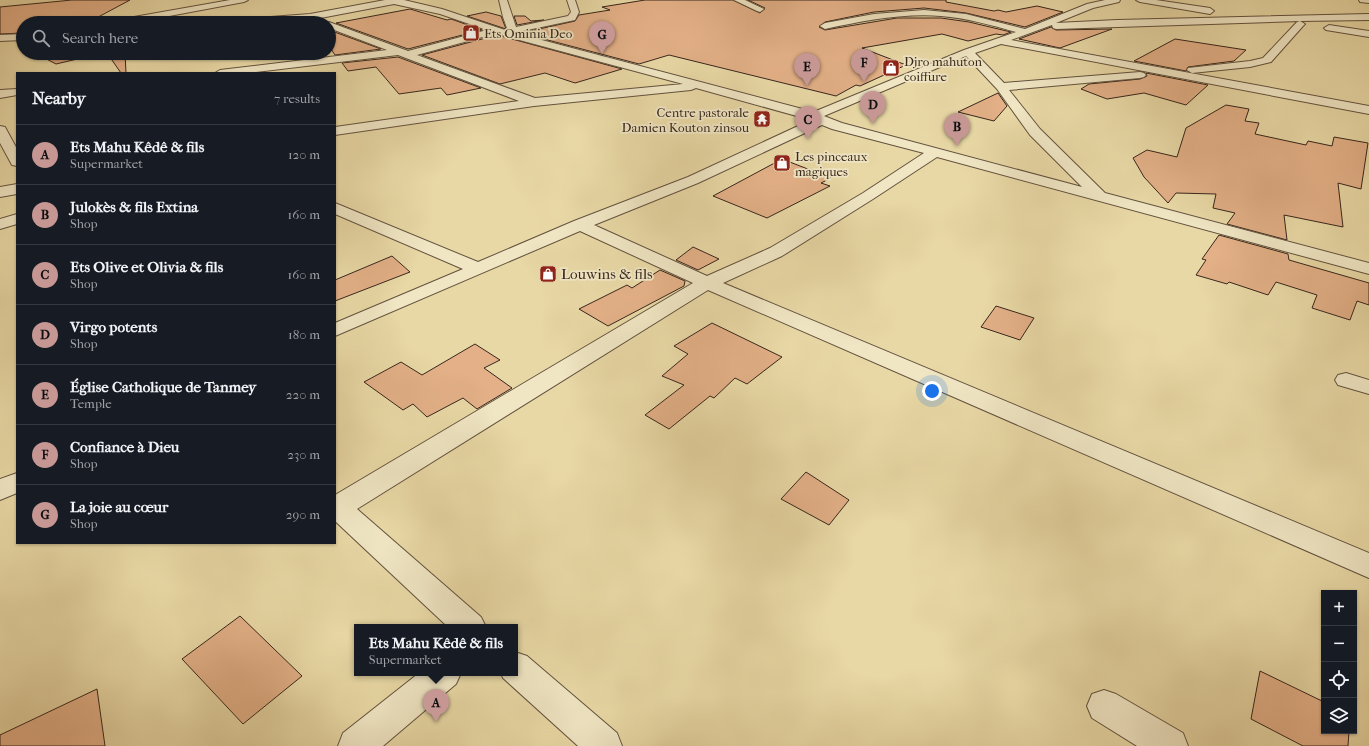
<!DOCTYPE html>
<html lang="en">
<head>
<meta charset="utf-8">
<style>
  :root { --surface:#171b24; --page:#242831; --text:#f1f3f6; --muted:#9ea1a6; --line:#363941; --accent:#c59692 }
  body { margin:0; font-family:"IM FELL French Canon",serif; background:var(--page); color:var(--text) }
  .controls { position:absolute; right:12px; bottom:12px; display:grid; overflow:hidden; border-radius:0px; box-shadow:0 1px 3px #0004 }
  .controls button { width:36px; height:36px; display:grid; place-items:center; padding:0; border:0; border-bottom:1px solid var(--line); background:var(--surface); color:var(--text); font:20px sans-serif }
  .you { position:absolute; left:932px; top:391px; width:14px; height:14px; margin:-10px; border:3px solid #fff; border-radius:50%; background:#1a73e8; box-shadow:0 0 0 6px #1a73e833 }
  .badge { display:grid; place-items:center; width:26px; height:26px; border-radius:50%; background:var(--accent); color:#111; font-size:13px; font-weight:700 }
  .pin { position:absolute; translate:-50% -33px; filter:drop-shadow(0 1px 2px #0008) }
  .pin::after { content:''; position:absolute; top:21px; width:14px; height:12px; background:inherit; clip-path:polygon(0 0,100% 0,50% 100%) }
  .popup { position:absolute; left:354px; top:624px; width:164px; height:52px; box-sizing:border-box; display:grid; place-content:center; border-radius:0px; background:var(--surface); filter:drop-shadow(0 1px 3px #0005); font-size:13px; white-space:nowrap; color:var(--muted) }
  .popup b { font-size:15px; color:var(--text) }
  .popup::after { content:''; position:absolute; left:50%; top:100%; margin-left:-8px; border:8px solid transparent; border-top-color:var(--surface) }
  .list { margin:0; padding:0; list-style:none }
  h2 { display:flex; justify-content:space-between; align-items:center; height:52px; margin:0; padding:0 16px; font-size:17px }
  h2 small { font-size:13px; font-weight:400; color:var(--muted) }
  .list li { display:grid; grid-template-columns:26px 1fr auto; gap:12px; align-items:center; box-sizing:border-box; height:60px; padding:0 16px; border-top:1px solid var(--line) }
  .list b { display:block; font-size:15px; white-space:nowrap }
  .list p { margin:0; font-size:13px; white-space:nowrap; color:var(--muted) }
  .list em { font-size:13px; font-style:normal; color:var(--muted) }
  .icon { flex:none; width:22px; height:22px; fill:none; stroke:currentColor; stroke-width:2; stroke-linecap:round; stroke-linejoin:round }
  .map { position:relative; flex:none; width:1369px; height:746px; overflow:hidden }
  .search { position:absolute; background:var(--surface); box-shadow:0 1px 3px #0004; left:16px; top:16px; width:320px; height:44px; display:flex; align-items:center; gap:10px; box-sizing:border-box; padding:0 14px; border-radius:22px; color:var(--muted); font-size:15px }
  .panel { position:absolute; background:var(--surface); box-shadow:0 1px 3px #0004; left:16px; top:72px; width:320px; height:472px; border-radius:0px }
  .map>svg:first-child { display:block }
  .building { fill:#e3b087; stroke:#37261c }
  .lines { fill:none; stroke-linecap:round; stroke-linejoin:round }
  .minor-casing { stroke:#63523e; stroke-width:2 }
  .minor { fill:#f0e6c4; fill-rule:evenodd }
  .labels { text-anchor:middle; stroke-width:3.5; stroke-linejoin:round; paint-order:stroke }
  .far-poi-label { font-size:13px; fill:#37261c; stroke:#f0e6c4; text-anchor:start }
  .poi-label { font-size:15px; fill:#37261c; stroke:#f0e6c4; text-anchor:start }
</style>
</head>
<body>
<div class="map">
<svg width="1369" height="746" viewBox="0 0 1369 746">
  <rect width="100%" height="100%" fill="#e8d8a5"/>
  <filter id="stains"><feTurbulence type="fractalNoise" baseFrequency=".005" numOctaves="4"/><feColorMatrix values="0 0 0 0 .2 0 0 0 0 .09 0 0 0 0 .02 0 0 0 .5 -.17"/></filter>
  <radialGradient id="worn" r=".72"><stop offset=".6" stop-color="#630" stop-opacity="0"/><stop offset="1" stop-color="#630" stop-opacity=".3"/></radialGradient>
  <path class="building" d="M72,0H130L87,23H23V33L0,34V7Z
    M645,0H733L760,13L765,8L748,0H946V2L994,11L998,10L1006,12L1037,6L1063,12L1025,27L966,13L924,8L874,12L825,22L819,27L825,30L897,18H941L969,22L1011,32L1003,35L996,34L968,41L942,34L862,48L906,65L860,86L856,85L836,96L669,55L639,64L521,33L575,21L579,15L610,10L602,7Z
    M410,9L447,20L451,19L482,30L408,49L336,23Z
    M486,12L501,16L506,29L467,16Z
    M514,16H525L531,21L544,20L517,25Z
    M1051,27L1056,30L1112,29L1060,48L1019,39Z
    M329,30L381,49L335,55L329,46Z
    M497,35L512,39L622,69L575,83L545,73L500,84L422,55Z
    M1175,39L1246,50L1234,61L1188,67L1186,71L1134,61Z
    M35,53H103L56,64Z
    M107,53H125L126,73H121Z
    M398,57L481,88L447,95L441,88L399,94L376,67L348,71L342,63Z
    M1146,73L1208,85L1186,105L1144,93L1107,99L1081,89L1089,84L1140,79L1147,76Z
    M998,93L1007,106L994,121L958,112Z
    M1226,105L1249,109L1245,121L1259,123L1255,134L1306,145L1308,141L1332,146L1334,137L1368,143L1361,189L1338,183L1343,227L1284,215L1287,240L1227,224L1235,213L1213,208L1216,194L1176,193L1168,203L1144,177L1133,158L1147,150L1177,157L1186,128Z
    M782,159L831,178L821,183L830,186L767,218L713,196Z
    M1219,235L1288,254L1289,260L1369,283V305L1357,301L1350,320L1312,308L1317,295L1276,282L1268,295L1229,282L1227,284L1196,275L1206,260L1202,259Z
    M693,247L719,259L698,270L676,260Z
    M392,256L410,272L335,301V280Z
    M660,270L685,281L684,286L608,326L579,309L627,285L632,288Z
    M996,306L1034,318L1020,340L981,327Z
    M712,323L782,357L747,384L735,378L714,398L710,396L669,429L645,415L684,385L662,376L688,354L674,346Z
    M475,344L500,360L484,368L512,388L477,409L463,398L427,417L413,404L403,410L364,382L401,362L422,375Z
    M806,472L849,500L829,525L781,499Z
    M240,616L302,676L243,724L182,659Z
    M1260,671L1324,702V731H1349L1348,746H1303L1251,719Z
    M97,689L105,746H0V735Z"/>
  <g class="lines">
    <defs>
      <path id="minor" d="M230,0H248L244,2L132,23H112L117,20Z
        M385,0H404L442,9L508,31L503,17L499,0H507L516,27L568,16L571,12L567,0H575L579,12L575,20L518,32L519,34L810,111H816L964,50L1016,32C991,25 966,18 941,16C902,13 863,21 825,29L820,26L825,23L874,14L924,10L966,14L1025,29L1087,4L1105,0H1120L1119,2L1093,8L1056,23L1117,20L1369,14V20L1300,21L1305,24L1303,26L1271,62L1250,67L1192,73L1187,70L1188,68L1250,61L1263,58L1297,22L1300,21L1056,29L1053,28L1052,25L1011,40L1369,106V114L1001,44L975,53L1004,83L1140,72L1144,73L1146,75L1144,77L1140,78L1009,90L1040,129L1105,193L1369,263V274L937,157L873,199L782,256L723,283L1369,553V578L708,290L357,509L481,617L486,627H448L335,521V495L693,283L580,231L335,336V323L463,269L335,214V203L478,262L574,221L688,177L811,120L696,88L691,90L534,106L335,135V127L519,101L398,55L247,73H215L220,70L387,50L329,28V23H326L329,22L408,51L487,30L440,14L394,4L310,20L265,23H224L229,20L310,14ZM497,33L512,38L683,84L535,98L417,55ZM966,56L997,89L1030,135L1082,187L842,123L824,116ZM822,125L832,129L924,153L863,193L770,248L707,276L594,225L698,183Z
        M734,0H745L764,9L760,12L757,11Z
        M1136,0H1156L1210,8L1214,11L1210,14L1140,2Z
        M1359,0H1369V3L1360,2Z
        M1329,25L1369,31V37L1326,30L1324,28Z
        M23,34V40L0,41V35Z
        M17,89V95L0,98V90Z
        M0,126L5,127L17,149V166L12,165L0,143Z
        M17,184V194L0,197V187Z
        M17,214V224L0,229V219Z
        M1346,373L1369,380V394L1338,385L1335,380L1338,375Z
        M17,473V493L0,500V479Z
        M515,652L527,656L617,733L622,746H578L503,678L501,673H515Z
        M419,673H461L456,684L383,746H338L343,733Z
        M1104,690L1116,694L1183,733L1188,746H1137L1092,718L1087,706L1092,694Z"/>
    </defs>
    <use href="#minor" class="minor-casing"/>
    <use href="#minor" class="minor"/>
  </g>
  <defs>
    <symbol id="shop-square" viewBox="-11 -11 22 22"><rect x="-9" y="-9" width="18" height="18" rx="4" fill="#8f2418" stroke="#f0e6c4"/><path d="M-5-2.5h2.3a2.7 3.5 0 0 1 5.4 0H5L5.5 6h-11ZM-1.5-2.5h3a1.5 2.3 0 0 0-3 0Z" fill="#fff"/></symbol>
    <symbol id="temple-square" viewBox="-11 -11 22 22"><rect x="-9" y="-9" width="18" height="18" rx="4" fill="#8f2418" stroke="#f0e6c4"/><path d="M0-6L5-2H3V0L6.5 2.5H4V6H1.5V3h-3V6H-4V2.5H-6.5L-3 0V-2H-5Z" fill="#fff"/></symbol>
  </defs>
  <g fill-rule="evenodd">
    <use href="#shop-square" x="461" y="23" width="20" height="20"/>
    <use href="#shop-square" x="881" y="58" width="20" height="20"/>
    <use href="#temple-square" x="752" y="109" width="20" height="20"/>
    <use href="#shop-square" x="772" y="153" width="20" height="20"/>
    <use href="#shop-square" x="538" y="264" width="20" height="20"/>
  </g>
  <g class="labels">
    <g class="far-poi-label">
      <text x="484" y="38">Ets Ominia Deo</text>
      <text x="904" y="66">Djro mahuton<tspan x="904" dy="15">coiffure</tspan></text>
      <text x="749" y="117" text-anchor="end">Centre pastorale<tspan x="749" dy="15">Damien Kouton zinsou</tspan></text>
      <text x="795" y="161">Les pinceaux<tspan x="795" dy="15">magiques</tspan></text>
    </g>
    <g class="poi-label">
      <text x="561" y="279">Louwins &amp; fils</text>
    </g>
  </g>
  <rect width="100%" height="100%" filter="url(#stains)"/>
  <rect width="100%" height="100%" fill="url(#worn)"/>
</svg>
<div class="controls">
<button>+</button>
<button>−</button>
<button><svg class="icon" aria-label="locate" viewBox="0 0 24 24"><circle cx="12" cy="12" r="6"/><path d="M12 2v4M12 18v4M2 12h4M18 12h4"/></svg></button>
<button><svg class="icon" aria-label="layers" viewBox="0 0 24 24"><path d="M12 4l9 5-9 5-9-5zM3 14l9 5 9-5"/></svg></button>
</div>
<div class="you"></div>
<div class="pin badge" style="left:436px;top:722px">A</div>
<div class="popup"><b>Ets Mahu Kêdê &amp; fils</b>Supermarket</div>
<div class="pin badge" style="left:957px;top:146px">B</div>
<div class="pin badge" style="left:808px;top:139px">C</div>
<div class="pin badge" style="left:873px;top:124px">D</div>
<div class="pin badge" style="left:807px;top:86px">E</div>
<div class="pin badge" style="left:864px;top:82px">F</div>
<div class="pin badge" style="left:602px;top:54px">G</div>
<div class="search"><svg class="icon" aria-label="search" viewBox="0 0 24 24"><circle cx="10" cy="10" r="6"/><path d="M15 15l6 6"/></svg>Search here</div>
<section class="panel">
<h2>Nearby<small>7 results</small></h2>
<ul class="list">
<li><span class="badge">A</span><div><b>Ets Mahu Kêdê &amp; fils</b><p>Supermarket</p></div><em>120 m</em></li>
<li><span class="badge">B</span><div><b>Julokès &amp; fils Extina</b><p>Shop</p></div><em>160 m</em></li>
<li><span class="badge">C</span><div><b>Ets Olive et Olivia &amp; fils</b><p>Shop</p></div><em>160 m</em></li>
<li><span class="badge">D</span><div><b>Virgo potents</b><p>Shop</p></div><em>180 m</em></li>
<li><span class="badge">E</span><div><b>Église Catholique de Tanmey</b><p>Temple</p></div><em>220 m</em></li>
<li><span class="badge">F</span><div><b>Confiance à Dieu</b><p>Shop</p></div><em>230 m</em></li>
<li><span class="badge">G</span><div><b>La joie au cœur</b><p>Shop</p></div><em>290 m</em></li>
</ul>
</section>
</div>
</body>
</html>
